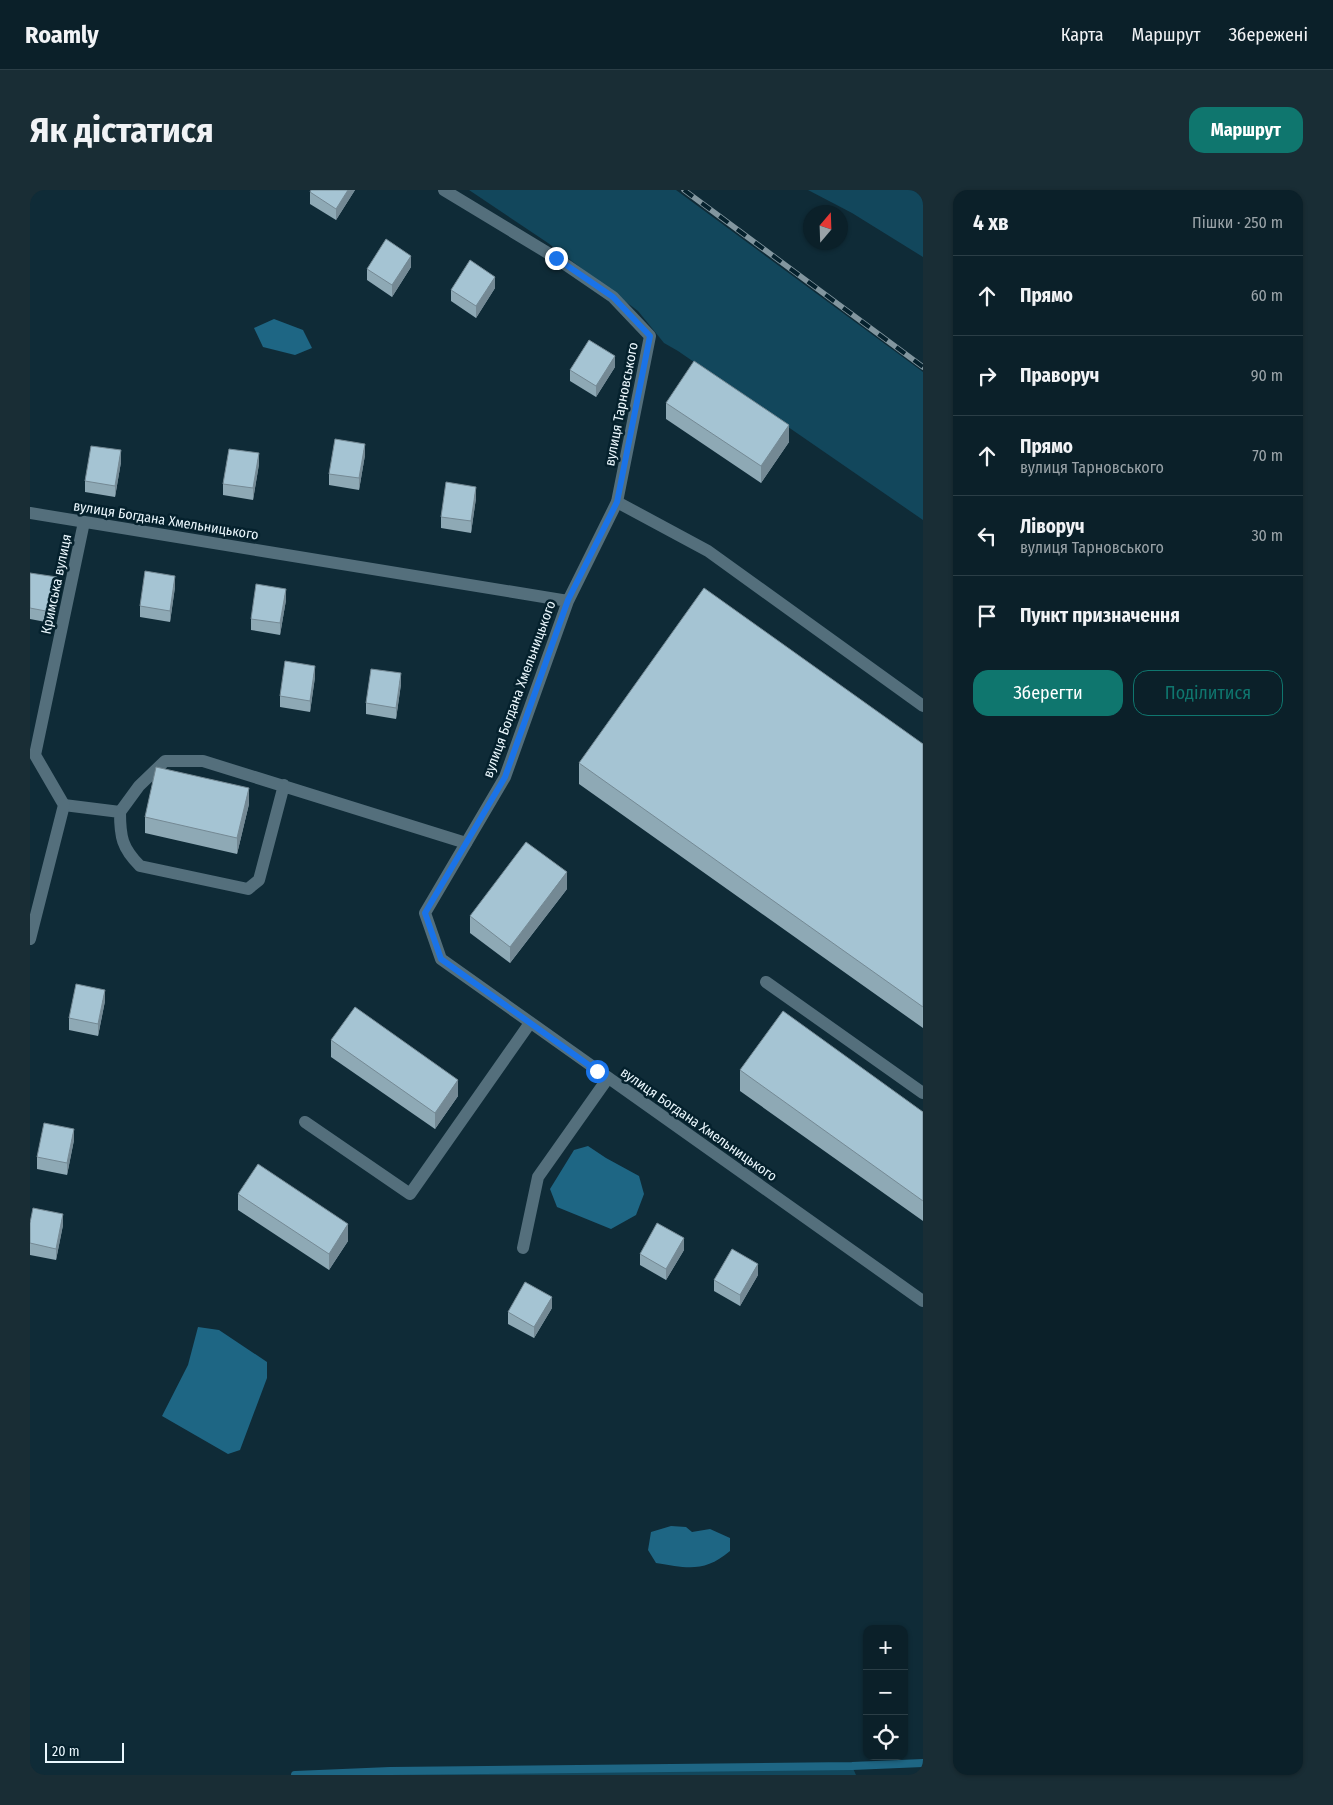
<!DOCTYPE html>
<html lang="uk">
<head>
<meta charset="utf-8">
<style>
  :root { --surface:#0b2029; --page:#192d35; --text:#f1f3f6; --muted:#9aa3a8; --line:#2b3e46; --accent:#0f766e }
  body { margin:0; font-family:"Fira Sans Condensed",sans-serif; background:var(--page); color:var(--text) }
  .controls { position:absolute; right:15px; bottom:15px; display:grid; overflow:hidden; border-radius:10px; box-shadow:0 1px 4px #0004 }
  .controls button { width:45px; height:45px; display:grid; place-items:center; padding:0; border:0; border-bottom:1px solid var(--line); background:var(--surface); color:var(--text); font:25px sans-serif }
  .compass { position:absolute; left:773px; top:15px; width:45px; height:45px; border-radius:50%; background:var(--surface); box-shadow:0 1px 4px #0004; rotate:19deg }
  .scale { position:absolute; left:15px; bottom:12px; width:79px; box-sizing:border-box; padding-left:5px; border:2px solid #eaf7fd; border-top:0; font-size:14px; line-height:18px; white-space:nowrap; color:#eaf7fd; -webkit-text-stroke:4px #05212d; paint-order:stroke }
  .stop { position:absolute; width:15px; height:15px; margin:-11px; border:4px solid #1a73e8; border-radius:50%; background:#fff }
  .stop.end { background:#1a73e8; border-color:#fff; box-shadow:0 1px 5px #0008 }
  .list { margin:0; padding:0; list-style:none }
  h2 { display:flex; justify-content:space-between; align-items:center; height:65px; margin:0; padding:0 20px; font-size:21px }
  h2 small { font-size:16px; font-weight:400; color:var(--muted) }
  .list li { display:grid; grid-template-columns:32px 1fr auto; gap:15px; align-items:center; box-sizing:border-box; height:80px; padding:0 20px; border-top:1px solid var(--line) }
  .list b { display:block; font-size:19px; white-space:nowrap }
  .list p { margin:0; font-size:16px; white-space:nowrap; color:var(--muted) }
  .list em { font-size:16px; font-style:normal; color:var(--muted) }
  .actions { display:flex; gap:10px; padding:15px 20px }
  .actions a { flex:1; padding:11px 0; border:1px solid var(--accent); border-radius:15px; text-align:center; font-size:18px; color:var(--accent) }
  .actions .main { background:var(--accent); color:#fff }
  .icon { flex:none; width:28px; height:28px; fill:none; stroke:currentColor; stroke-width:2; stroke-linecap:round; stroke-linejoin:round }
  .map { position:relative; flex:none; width:893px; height:1585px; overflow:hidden; border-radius:15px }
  header { display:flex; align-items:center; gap:30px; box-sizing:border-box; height:70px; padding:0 25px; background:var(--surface); border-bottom:1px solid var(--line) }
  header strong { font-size:24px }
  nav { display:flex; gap:28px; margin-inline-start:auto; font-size:18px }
  .intro { display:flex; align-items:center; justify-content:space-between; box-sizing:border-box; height:120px; padding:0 30px }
  h1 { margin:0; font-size:35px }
  .button { padding:12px 22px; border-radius:15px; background:var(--accent); color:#fff; font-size:18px; font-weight:700 }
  main { display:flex; gap:30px; padding:0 30px }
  aside { flex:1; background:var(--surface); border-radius:15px; box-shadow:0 1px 4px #0004 }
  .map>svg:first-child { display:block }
  .green { fill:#12475c }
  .water { fill:#1e6684 }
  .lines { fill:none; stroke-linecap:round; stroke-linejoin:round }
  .stream { stroke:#1e6684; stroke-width:8 }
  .lane { stroke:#546f7c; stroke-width:12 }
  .street { stroke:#546f7c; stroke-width:12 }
  .rail-casing { stroke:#82969f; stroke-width:5.5 }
  .rail { stroke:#05212d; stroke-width:4; stroke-dasharray:11; stroke-linecap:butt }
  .wall { fill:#8ea9b5 }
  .shaded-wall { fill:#748994 }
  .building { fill:#a5c4d3; stroke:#748994 }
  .route { stroke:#1a73e8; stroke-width:6 }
  .labels { text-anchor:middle; stroke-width:5; stroke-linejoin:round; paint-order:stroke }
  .street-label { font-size:14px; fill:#eaf7fd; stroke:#05212d }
</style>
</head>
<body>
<header>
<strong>Roamly</strong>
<nav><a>Карта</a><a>Маршрут</a><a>Збережені</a></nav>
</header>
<div class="intro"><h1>Як дістатися</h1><a class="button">Маршрут</a></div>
<main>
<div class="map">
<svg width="893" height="1585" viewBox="0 0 893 1585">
  <rect width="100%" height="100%" fill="#0f2b37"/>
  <path class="green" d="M439,0H646L893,182V330L648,161L634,153L608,121L518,53Z
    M778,0H893V67L822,23Z
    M822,1576L826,1585H265L360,1581Z"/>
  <path class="water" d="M244,129L273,140L282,158L265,165L233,157L224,138Z
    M558,956L576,968L609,986L614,1004L606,1025L581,1039L527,1017L520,999L544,960Z
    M168,1137L189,1140L237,1172V1188L210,1260L198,1264L132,1226L158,1175Z
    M641,1336L656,1337L662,1342L680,1339L700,1348V1361C674,1383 657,1378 626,1373L618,1360L621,1342Z"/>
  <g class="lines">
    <path class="stream" d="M265,1585L360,1581L822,1576L893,1573"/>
    <path class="lane" d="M587,312L678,361L893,516
      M34,615L90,622L109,596L135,571H173L436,653
      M90,622C90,647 92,658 110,676L218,699L229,690L254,595
      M736,792L893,903
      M275,932L380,1004L500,833
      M493,1058L508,987L578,888"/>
    <path class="street" d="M414,0L526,68L583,107L620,146L587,312L538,411
      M0,323L538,411L475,587L395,723L411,769L893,1111
      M0,749L34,615L5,565L54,332"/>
    <defs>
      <path id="rail" d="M654,0L893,177"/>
    </defs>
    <use href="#rail" class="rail-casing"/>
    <use href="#rail" class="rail"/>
  </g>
  <path class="wall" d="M325,0L306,30L280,14V2Z
    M381,77L362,107L337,90V79Z
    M465,98L446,128L421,111V100Z
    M585,177L566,207L540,191V180Z
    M636,213L759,252L731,293L636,229Z
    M335,265L329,300L299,295V284Z
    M91,272L85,307L55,302V291Z
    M229,274L223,310L193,305V294Z
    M446,308L441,343L411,338V327Z
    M0,383L27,398L21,433L0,429Z
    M145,397L140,432L110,427V416Z
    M256,410L250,445L221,440V429Z
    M285,487L280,522L250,517V506Z
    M371,494L366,529L336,524V513Z
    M893,554V838L549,594V573Z
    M219,614L207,664L115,643V627Z
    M537,699L480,773L440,743V726Z
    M75,811L68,846L39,840V828Z
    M301,850L428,906L405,939L301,867Z
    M710,880L893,922V1031L710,901Z
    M44,950L37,985L7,979V967Z
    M208,1004L318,1051L299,1080L208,1020Z
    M0,1033L33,1035L26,1070L0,1065Z
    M654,1060L636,1090L610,1075V1064Z
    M728,1085L710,1116L684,1101V1090Z
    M522,1118L504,1148L478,1134V1122Z"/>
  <path class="shaded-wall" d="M318,0H325L306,30V19Z
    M381,66V77L362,107V95Z
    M465,87V98L446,128V116Z
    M585,166V177L566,207V196Z
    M759,235V252L731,293V276Z
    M335,254V265L329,300V288Z
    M91,260V272L85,307V296Z
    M229,263V274L223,310V298Z
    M446,297V308L441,343V331Z
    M145,386V397L140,432V421Z
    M27,387V398L21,433V422Z
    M256,399V410L250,445V433Z
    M285,476V487L280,522V511Z
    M371,483V494L366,529V518Z
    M219,598V614L207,664V648Z
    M537,682V699L480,773V757Z
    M75,800V811L68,846V834Z
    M428,890V906L405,939V923Z
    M44,939V950L37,985V973Z
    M33,1024V1035L26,1070V1059Z
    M318,1034V1051L299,1080V1064Z
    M654,1048V1060L636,1090V1079Z
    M728,1074V1085L710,1116V1105Z
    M522,1107V1118L504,1148V1137Z"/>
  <path class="building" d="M281,0H318L306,19L280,2Z
    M356,49L381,66L362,95L337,79Z
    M440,70L465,87L446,116L421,100Z
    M559,150L585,166L566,196L540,180Z
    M664,171L759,235L731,276L636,213Z
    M305,249L335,254L329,288L299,284Z
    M61,256L91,260L85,296L55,291Z
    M199,259L229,263L223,298L193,294Z
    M416,292L446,297L441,331L411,327Z
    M115,381L145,386L140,421L110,416Z
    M0,383L27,387L21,422L0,418Z
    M226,394L256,399L250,433L221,429Z
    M674,398L893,554V817L549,573Z
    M255,471L285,476L280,511L250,506Z
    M341,479L371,483L366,518L336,513Z
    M126,577L219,598L207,648L115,627Z
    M496,652L537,682L480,757L440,726Z
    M46,794L75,800L68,834L39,828Z
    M325,817L428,890L405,923L301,850Z
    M753,821L893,922V1011L710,880Z
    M14,933L44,939L37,973L7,967Z
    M228,974L318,1034L299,1064L208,1004Z
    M3,1018L33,1024L26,1059L0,1053V1033Z
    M627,1033L654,1048L636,1079L610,1064Z
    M702,1059L728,1074L710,1105L684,1090Z
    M495,1092L522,1107L504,1137L478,1122Z"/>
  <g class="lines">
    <path class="route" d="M526,68L583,107L620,146L587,312L538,410L475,587L395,723L411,769L567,881"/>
  </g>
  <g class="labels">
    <g class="street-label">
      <text transform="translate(591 214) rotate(-79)" y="5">вулиця Тарновського</text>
      <text transform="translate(136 330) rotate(9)" y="5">вулиця Богдана Хмельницького</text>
      <text transform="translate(26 394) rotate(-78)" y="5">Кримська вулиця</text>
      <text transform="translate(489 499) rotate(-70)" y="5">вулиця Богдана Хмельницького</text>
      <text transform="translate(669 934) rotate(35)" y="5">вулиця Богдана Хмельницького</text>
    </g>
  </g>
</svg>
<div class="controls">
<button>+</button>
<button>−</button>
<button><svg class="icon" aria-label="locate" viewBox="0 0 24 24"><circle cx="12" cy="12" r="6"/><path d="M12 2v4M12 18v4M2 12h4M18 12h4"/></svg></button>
</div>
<svg class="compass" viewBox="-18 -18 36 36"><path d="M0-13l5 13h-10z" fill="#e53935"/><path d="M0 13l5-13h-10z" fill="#9aa3a8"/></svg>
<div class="scale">20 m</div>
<div class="stop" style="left:567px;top:881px"></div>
<div class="stop end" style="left:526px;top:68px"></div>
</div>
<aside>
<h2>4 хв<small>Пішки · 250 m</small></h2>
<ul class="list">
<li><svg class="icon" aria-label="ahead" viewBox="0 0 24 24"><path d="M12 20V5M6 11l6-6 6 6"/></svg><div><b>Прямо</b></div><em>60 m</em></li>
<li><svg class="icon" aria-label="right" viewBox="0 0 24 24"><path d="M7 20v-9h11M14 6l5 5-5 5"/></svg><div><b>Праворуч</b></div><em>90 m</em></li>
<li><svg class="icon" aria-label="ahead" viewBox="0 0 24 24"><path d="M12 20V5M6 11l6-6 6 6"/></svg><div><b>Прямо</b><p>вулиця Тарновського</p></div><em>70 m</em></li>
<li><svg class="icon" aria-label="left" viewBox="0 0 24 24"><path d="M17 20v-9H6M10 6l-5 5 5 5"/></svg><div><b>Ліворуч</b><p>вулиця Тарновського</p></div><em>30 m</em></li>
<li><svg class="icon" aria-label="arrive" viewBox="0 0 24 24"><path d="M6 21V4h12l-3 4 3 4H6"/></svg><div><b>Пункт призначення</b></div></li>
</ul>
<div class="actions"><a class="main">Зберегти</a><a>Поділитися</a></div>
</aside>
</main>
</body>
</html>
